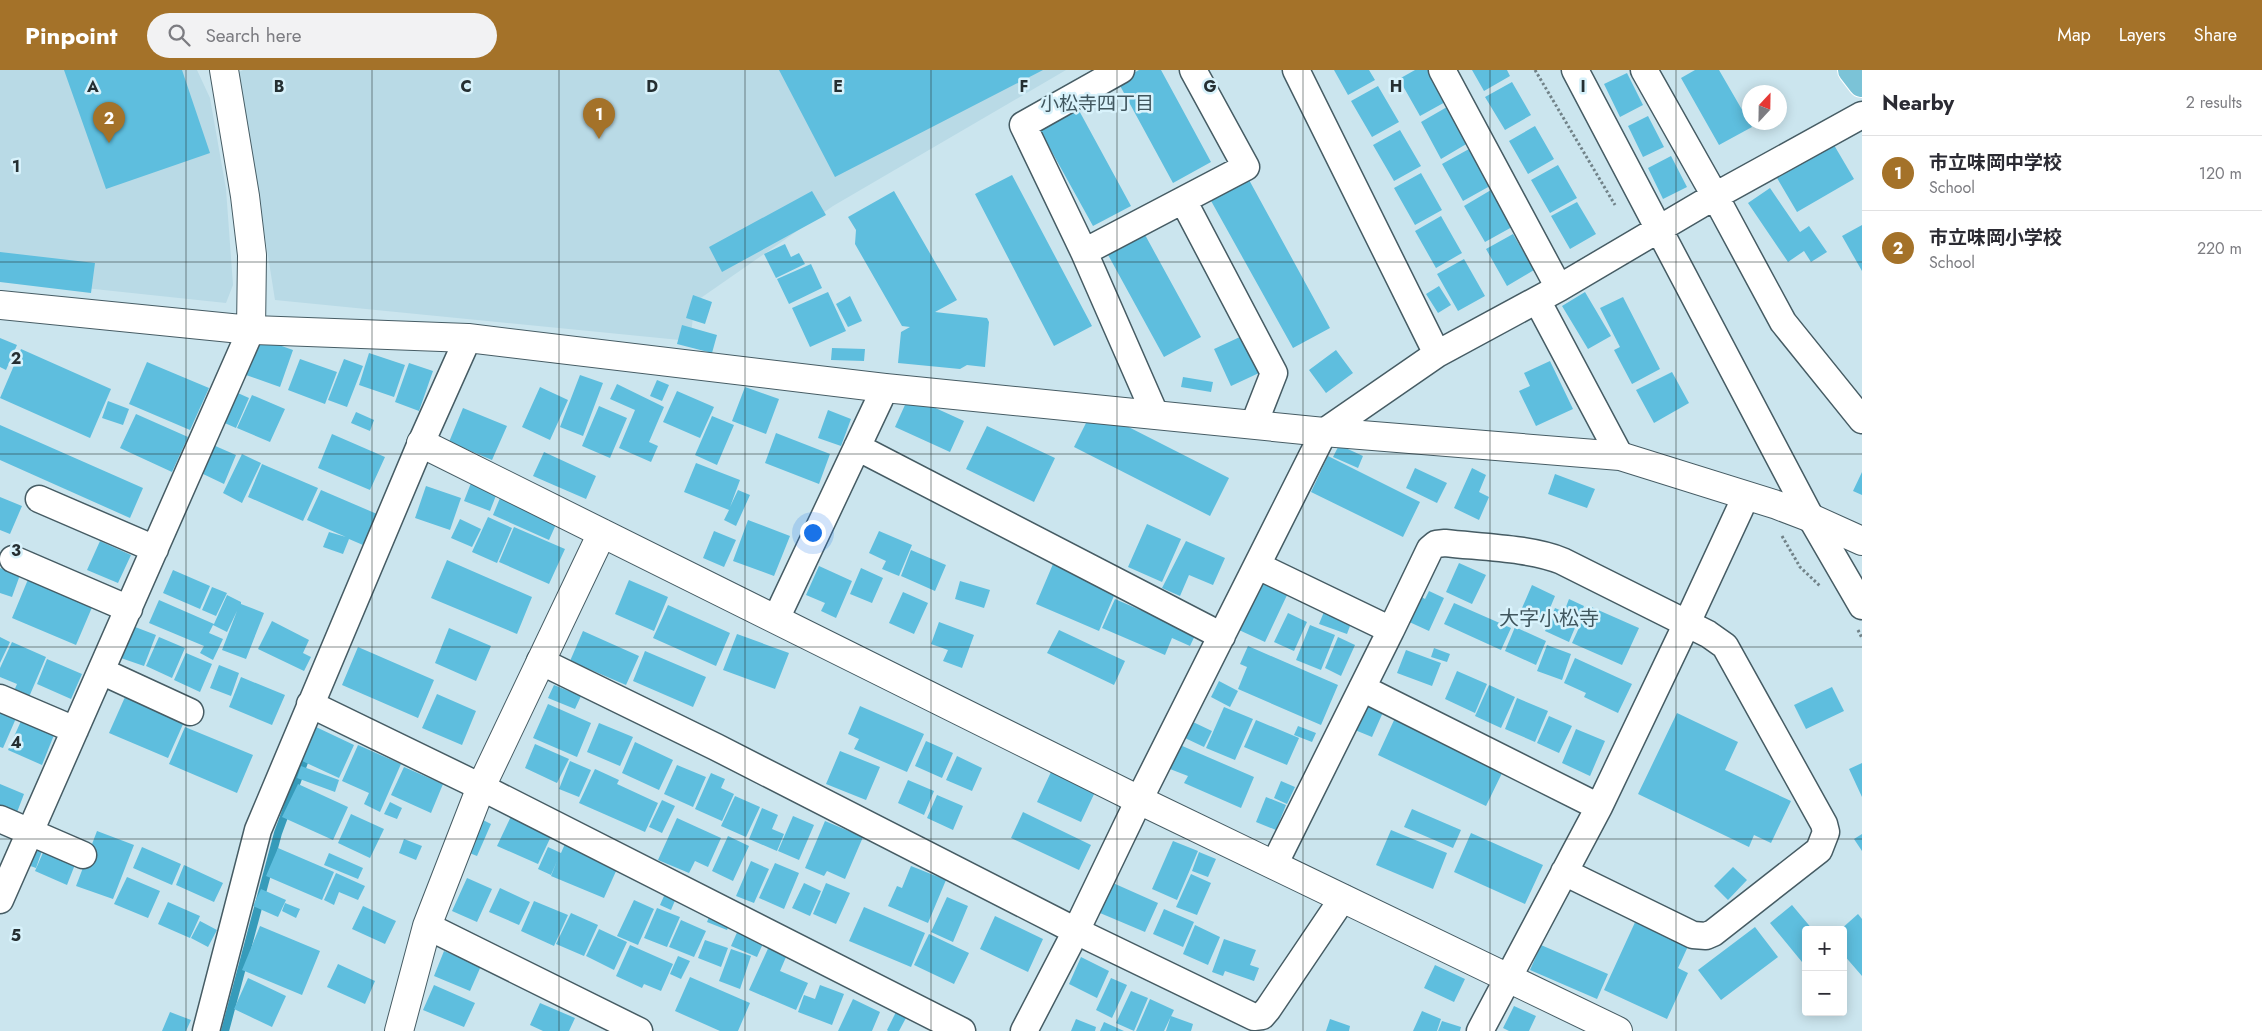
<!DOCTYPE html>
<html lang="en">
<head>
<meta charset="utf-8">
<style>
  :root { --surface:#fff; --page:#f2f2f3; --text:#2b2b33; --muted:#7c7c81; --line:#e1e1e2; --accent:#a47229 }
  body { margin:0; font-family:Jost,"Noto Sans JP",sans-serif; background:var(--page); color:var(--text) }
  .controls { position:absolute; right:15px; bottom:15px; display:grid; overflow:hidden; border-radius:5px; box-shadow:0 2px 12px #0003 }
  .controls button { width:45px; height:45px; display:grid; place-items:center; padding:0; border:0; border-bottom:1px solid var(--line); background:var(--surface); color:var(--text); font:25px sans-serif }
  .compass { position:absolute; left:1742px; top:15px; width:45px; height:45px; border-radius:50%; background:var(--surface); box-shadow:0 2px 12px #0003; rotate:22deg }
  .you { position:absolute; left:812px; top:462px; width:18px; height:18px; margin:-12px; border:4px solid #fff; border-radius:50%; background:#1a73e8; box-shadow:0 0 0 8px #1a73e833 }
  .badge { display:grid; place-items:center; width:32px; height:32px; border-radius:50%; background:var(--accent); color:#fff; font-size:16px; font-weight:700 }
  .pin { position:absolute; translate:-50% -41px; filter:drop-shadow(0 1px 2px #0008) }
  .pin::after { content:''; position:absolute; top:26px; width:18px; height:15px; background:inherit; clip-path:polygon(0 0,100% 0,50% 100%) }
  .list { margin:0; padding:0; list-style:none }
  h2 { display:flex; justify-content:space-between; align-items:center; height:65px; margin:0; padding:0 20px; font-size:21px }
  h2 small { font-size:16px; font-weight:400; color:var(--muted) }
  .list li { display:grid; grid-template-columns:32px 1fr auto; gap:15px; align-items:center; box-sizing:border-box; height:75px; padding:0 20px; border-top:1px solid var(--line) }
  .list b { display:block; font-size:19px; white-space:nowrap }
  .list p { margin:0; font-size:16px; white-space:nowrap; color:var(--muted) }
  .list em { font-size:16px; font-style:normal; color:var(--muted) }
  .icon { flex:none; width:28px; height:28px; fill:none; stroke:currentColor; stroke-width:2; stroke-linecap:round; stroke-linejoin:round }
  .map { position:relative; flex:none; width:1862px; height:961px; overflow:hidden }
  header { display:flex; align-items:center; gap:30px; box-sizing:border-box; height:70px; padding:0 25px; background:var(--accent); color:#fff }
  header strong { font-size:24px }
  nav { display:flex; gap:28px; margin-inline-start:auto; font-size:18px }
  .search { width:350px; height:45px; background:var(--page); display:flex; align-items:center; gap:12px; box-sizing:border-box; padding:0 18px; border-radius:28px; color:var(--muted); font-size:19px }
  main { display:flex }
  aside { flex:1; background:var(--surface) }
  .map>svg:first-child { display:block }
  .built { fill:#b9dae6 }
  .lines { fill:none; stroke-linecap:round; stroke-linejoin:round }
  .stream { stroke:#369bba; stroke-width:8 }
  .building { fill:#5ebede }
  .minor-casing { stroke:#465c64; stroke-width:29 }
  .tertiary-casing { stroke:#465c64; stroke-width:30 }
  .primary-casing { stroke:#fff; stroke-width:30 }
  .path { stroke:#718288; stroke-width:3; stroke-dasharray:2.5 2.5; stroke-linecap:butt }
  .minor { stroke:#fff; stroke-width:26 }
  .tertiary { stroke:#fff; stroke-width:28 }
  .primary { stroke:#7bc3d7; stroke-width:28 }
  .grid { fill:none; stroke:#252f32; stroke-width:1; stroke-opacity:0.55 }
  .labels { text-anchor:middle; stroke-width:5; stroke-linejoin:round; paint-order:stroke }
  .neighbourhood-label { font-size:19px; fill:#40565e; stroke:#d8f2fb }
  .quarter-label { font-size:20px; fill:#40565e; stroke:#d8f2fb }
  .grid-label { font-size:16px; text-anchor:middle; font-weight:bold; fill:#252f32; stroke:#d8f2fb; stroke-width:5; stroke-linejoin:round; paint-order:stroke }
</style>
</head>
<body>
<header>
<strong>Pinpoint</strong>
<div class="search"><svg class="icon" aria-label="search" viewBox="0 0 24 24"><circle cx="10" cy="10" r="6"/><path d="M15 15l6 6"/></svg>Search here</div>
<nav><a>Map</a><a>Layers</a><a>Share</a></nav>
</header>
<main>
<div class="map">
<svg width="1862" height="961" viewBox="0 0 1862 961">
  <rect width="100%" height="100%" fill="#cbe5ee"/>
  <path class="built" d="M0,0H197L210,28L226,119L233,215L226,233L0,209Z
    M243,0H1066L833,136L695,232L690,271L275,230L239,2Z"/>
  <g class="lines">
    <path class="stream" d="M225,961L278,763L307,684"/>
  </g>
  <path class="building" d="M64,0H182L210,83L106,119Z
    M779,0H1043L835,107Z
    M1139,0H1161L1211,92L1173,113L1118,12Z
    M1334,0H1369L1375,10L1348,25Z
    M1415,0H1429L1447,31L1420,46L1399,9Z
    M1472,0H1507L1510,6L1484,21Z
    M1695,0H1719L1752,57L1719,75L1681,8Z
    M1627,3L1643,35L1620,47L1604,14Z
    M1512,12L1531,45L1505,60L1485,27Z
    M1378,16L1399,52L1372,67L1351,31Z
    M1076,35L1131,136L1093,156L1037,55Z
    M1447,37L1468,73L1441,89L1421,52Z
    M1648,46L1664,77L1643,87L1628,56Z
    M1535,56L1554,89L1528,104L1509,71Z
    M1400,60L1421,96L1394,111L1373,75Z
    M1834,75L1854,109L1797,142L1777,108Z
    M1469,79L1490,116L1463,131L1442,94Z
    M1671,86L1687,117L1663,129L1648,98Z
    M1558,95L1577,128L1550,143L1531,110Z
    M1421,103L1442,140L1415,155L1394,118Z
    M1012,105L1092,256L1054,276L975,124Z
    M1248,108L1330,258L1293,278L1210,129Z
    M1770,118L1800,162L1809,156L1827,182L1811,192L1804,181L1788,192L1748,133Z
    M1491,120L1512,157L1485,172L1464,136Z
    M812,121L826,145L722,202L709,177Z
    M894,121L957,230L935,242L987,248L989,252L985,297L967,295L960,299L898,293L901,262L910,257L902,256L855,174L856,160L848,147Z
    M1577,132L1596,164L1570,179L1551,146Z
    M1441,146L1462,183L1436,198L1415,161Z
    M1862,155V201L1842,166Z
    M1144,163L1201,267L1164,287L1107,183Z
    M1513,164L1534,200L1507,216L1486,179Z
    M785,174L791,187L799,183L805,194L776,208L764,184Z
    M0,182L95,193L91,223L0,212Z
    M1464,189L1485,226L1458,241L1437,204Z
    M811,194L822,218L789,234L777,209Z
    M1439,216L1451,235L1438,243L1426,224Z
    M828,222L846,261L810,277L792,238Z
    M1585,222L1611,266L1588,279L1562,236Z
    M693,225L712,232L705,254L686,248Z
    M850,226L862,251L848,257L836,234Z
    M1623,227L1660,299L1632,314L1614,280L1620,277L1600,238Z
    M682,255L717,265L712,283L677,274Z
    M1242,266L1259,303L1231,316L1214,279Z
    M0,268L17,275L6,300L0,297Z
    M259,268L293,280L280,317L246,305Z
    M832,278L865,279L864,291L831,290Z
    M21,279L111,319L90,368L0,328Z
    M1336,280L1353,303L1326,323L1309,300Z
    M369,283L405,295L394,327L359,315Z
    M300,289L337,302L325,334L288,320Z
    M344,289L363,296L347,337L328,330Z
    M1550,291L1573,339L1536,356L1519,321L1530,316L1524,303Z
    M147,292L209,318L190,360L129,334Z
    M409,293L433,301L419,341L395,332Z
    M1672,302L1689,333L1654,353L1636,320Z
    M580,305L603,313L583,366L560,357Z
    M1183,307L1213,312L1211,322L1181,317Z
    M657,310L669,315L662,331L650,326Z
    M617,314L664,337L649,372L658,376L651,392L619,378L635,340L610,329Z
    M540,317L568,330L550,370L522,357Z
    M745,317L779,329L766,364L732,351Z
    M231,320L249,328L236,358L218,350Z
    M677,321L714,337L700,368L663,352Z
    M252,325L285,339L270,372L237,358Z
    M909,326L964,351L950,382L895,357Z
    M108,331L129,339L123,355L102,348Z
    M599,336L627,348L610,388L582,376Z
    M463,338L507,356L492,390L449,372Z
    M1093,339L1229,408L1210,446L1074,377Z
    M828,340L851,349L841,376L818,368Z
    M356,342L374,350L370,361L351,353Z
    M136,344L188,367L172,402L120,378Z
    M712,346L734,355L717,395L695,385Z
    M0,355L143,418L130,448L0,390Z
    M987,356L1055,388L1034,432L966,399Z
    M776,363L830,384L819,414L765,393Z
    M332,364L385,387L370,420L318,398Z
    M213,375L236,385L224,414L201,403Z
    M1339,375L1363,386L1358,398L1333,387Z
    M544,382L596,406L586,429L533,406Z
    M242,384L261,393L242,433L223,423Z
    M1328,386L1420,432L1403,467L1311,422Z
    M696,393L740,410L730,437L738,420L750,425L736,456L724,450L729,440L684,422Z
    M262,394L318,418L303,451L248,427Z
    M1415,398L1447,413L1437,433L1406,418Z
    M1472,398L1486,405L1479,422L1489,427L1479,450L1454,438Z
    M1862,402V425L1853,421Z
    M1555,404L1595,419L1587,438L1548,424Z
    M471,413L497,423L490,441L464,431Z
    M426,416L461,428L450,460L415,448Z
    M321,420L377,444L363,475L349,469L343,484L323,477L329,462L346,467L307,450Z
    M0,427L22,436L10,464L0,460Z
    M500,428L557,452L549,470L493,445Z
    M488,447L512,458L497,493L472,482Z
    M460,449L481,459L472,477L451,468Z
    M748,450L790,466L774,506L733,491Z
    M1147,454L1181,469L1162,512L1128,497Z
    M514,457L565,479L549,514L499,492Z
    M714,461L736,470L724,497L703,488Z
    M879,461L912,475L899,506L882,499L886,491L869,483Z
    M100,471L131,485L118,513L87,500Z
    M1186,471L1225,488L1213,515L1189,505L1180,526L1162,518Z
    M911,480L946,495L935,521L901,506Z
    M447,490L532,527L517,564L431,528Z
    M1459,493L1486,505L1472,534L1446,522Z
    M1053,494L1116,521L1099,561L1036,534Z
    M819,496L852,511L836,548L821,541L825,533L806,525Z
    M0,498L20,505L12,527L0,523Z
    M861,498L883,508L872,533L850,524Z
    M173,500L210,516L200,539L163,523Z
    M29,507L93,535L76,575L12,548Z
    M629,510L668,527L654,561L615,544Z
    M960,511L990,520L984,538L955,529Z
    M1262,511L1288,523L1265,572L1239,560Z
    M1532,515L1555,526L1543,555L1519,545Z
    M212,517L227,523L216,546L202,540Z
    M1429,521L1444,528L1429,561L1405,550L1416,524L1425,529Z
    M903,522L928,533L914,564L889,553Z
    M227,525L241,532V534L264,543L246,589L222,580L237,541L227,562L213,555L209,563L223,569L213,590L200,583L204,576L149,553L159,530L214,554Z
    M1115,529L1161,549L1198,559L1190,576L1172,568L1165,585L1102,558Z
    M1569,529L1584,536L1569,572L1545,561L1555,538L1564,542Z
    M1454,533L1511,558L1501,580L1444,554Z
    M668,535L730,563L716,596L653,568Z
    M1589,536L1639,558L1622,595L1572,573Z
    M1326,537L1353,548L1347,564L1319,554Z
    M1288,543L1307,552L1294,581L1274,572Z
    M272,551L309,570L303,583L311,587L304,601L258,579Z
    M939,552L974,565L962,598L943,591L948,580L931,574Z
    M130,555L156,565L144,596L118,587Z
    M1310,555L1335,565L1321,600L1296,590Z
    M1515,557L1546,571L1536,595L1505,581Z
    M449,558L491,576L476,611L435,593Z
    M1059,560L1125,591L1114,615L1047,583Z
    M583,561L639,586L626,615L570,591Z
    M737,564L789,583L775,619L723,600Z
    M0,567L10,572L0,593Z
    M159,567L185,578L172,608L146,596Z
    M1338,567L1355,575L1341,606L1325,598Z
    M12,572L46,587L29,627L14,621L17,614L0,607V598Z
    M1547,575L1571,584L1562,610L1537,601Z
    M1248,576L1338,615L1321,655L1238,619L1247,597L1240,594Z
    M358,577L434,610L418,648L342,615Z
    M1434,578L1450,584L1447,592L1431,587Z
    M1406,580L1441,593L1432,616L1397,603Z
    M645,581L706,607L693,637L633,611Z
    M186,583L212,594L200,622L174,610Z
    M1575,588L1632,614L1618,643L1584,627L1586,623L1564,613Z
    M47,589L82,604L71,629L37,614Z
    M219,595L239,603L231,626L210,618Z
    M1457,601L1487,614L1475,643L1445,629Z
    M241,607L285,625L272,655L229,637Z
    M1219,611L1238,621L1230,637L1211,627Z
    M554,615L581,626L575,639L548,628Z
    M1489,615L1515,627L1501,658L1475,646Z
    M1832,617L1844,641L1806,659L1794,635Z
    M437,624L476,641L462,675L422,658Z
    M125,627L184,652L168,688L109,663Z
    M1517,628L1548,641L1535,672L1505,659Z
    M1362,630L1384,640L1372,667L1350,658Z
    M548,634L591,653L577,687L533,668Z
    M860,636L924,664L907,702L854,679L859,669L848,664Z
    M1224,637L1253,649L1235,690L1206,678Z
    M0,638L17,646L3,678L0,677Z
    M1677,643L1738,672L1725,700L1791,731L1771,773L1754,765L1749,777L1638,724Z
    M1549,646L1572,656L1559,683L1537,673Z
    M1395,648L1504,699L1486,736L1378,685Z
    M1256,650L1299,668L1287,695L1244,677Z
    M21,651L54,665L42,695L8,680Z
    M1193,652L1212,661L1204,677L1185,668Z
    M599,653L633,667L620,696L587,682Z
    M1298,656L1316,663L1312,672L1294,665Z
    M185,657L253,685L237,723L169,694Z
    M316,657L354,675L339,708L300,690Z
    M1576,659L1605,671L1590,706L1562,693Z
    M926,671L953,683L942,708L915,696Z
    M635,672L673,690L659,720L622,703Z
    M535,674L569,689L557,713L525,698Z
    M358,675L401,694L380,742L364,734L369,723L342,711Z
    M1180,675L1254,707L1241,738L1184,713L1188,706L1170,699Z
    M840,681L880,697L866,730L826,714Z
    M957,686L982,698L972,721L946,710Z
    M570,691L591,700L579,727L559,719Z
    M1862,693V727L1849,699Z
    M677,695L706,707L693,737L664,724Z
    M301,696L339,710L335,722L297,708Z
    M404,697L443,714L431,743L391,725Z
    M595,699L619,710L617,714L658,733L645,762L579,733Z
    M1051,702L1095,722L1081,752L1037,732Z
    M711,703L725,709L721,718L734,724L722,751L695,739Z
    M908,710L934,721L924,745L898,733Z
    M1281,711L1295,717L1287,734L1274,728Z
    M0,714L24,724L16,745L0,739Z
    M298,714L348,737L333,770L282,747Z
    M937,725L963,736L953,760L927,748Z
    M735,726L760,737L746,767L721,756Z
    M1266,727L1286,735L1276,760L1256,752Z
    M662,730L675,736L662,763L649,757Z
    M390,732L402,738L397,749L384,744Z
    M762,738L778,745L772,759L784,764L777,781L749,769Z
    M1412,739L1461,760L1453,778L1404,757Z
    M513,742L554,760L538,794L497,776Z
    M1023,742L1091,775L1079,800L1011,768Z
    M351,744L384,759L370,788L338,773Z
    M793,746L814,755L799,790L778,781Z
    M677,748L721,768L708,797L695,791L689,803L658,790Z
    M481,749L491,754L477,786L467,782Z
    M825,751L863,767L845,809L827,801L824,806L805,798Z
    M1391,760L1447,783L1433,819L1376,795Z
    M97,761L134,775L113,829L76,816Z
    M1471,763L1543,795L1525,834L1454,802Z
    M1862,764V781L1854,769Z
    M728,766L749,776L733,811L712,801Z
    M568,767L621,790L604,828L551,806L557,791L551,805L538,799L548,777L561,783Z
    M404,769L422,776L416,790L399,783Z
    M30,770L44,775L36,798L22,793Z
    M1173,771L1198,781L1177,830L1152,819Z
    M142,777L181,794L172,815L133,798Z
    M45,778L76,792L67,815L35,801Z
    M278,778L334,802L322,830L266,806Z
    M1199,782L1216,789L1208,807L1192,801Z
    M329,783L363,798L358,809L324,795Z
    M751,791L769,799L754,833L736,826Z
    M775,793L799,803L784,839L759,828Z
    M184,795L223,813L214,832L176,815Z
    M911,796L946,810L928,853L888,836L897,816L902,818Z
    M1733,797L1747,810L1728,830L1714,816Z
    M336,803L365,816L358,830L339,822L334,835L324,830Z
    M1191,804L1211,813L1197,845L1176,837Z
    M127,807L160,821L148,848L114,834Z
    M467,808L492,819L477,852L452,841Z
    M804,813L821,821L810,846L792,838Z
    M826,813L850,823L836,854L813,844Z
    M1113,813L1158,833L1145,862L1100,843Z
    M668,817L679,821L671,840L660,835Z
    M500,818L530,832L519,855L489,842Z
    M261,819L286,830L278,847L253,836Z
    M947,827L968,836L953,872L931,862Z
    M634,830L654,839L638,875L617,866Z
    M534,831L568,845L554,876L521,861Z
    M168,832L200,846L190,868L158,854Z
    M285,833L300,839L296,848L282,841Z
    M1792,835L1813,860H1806V889L1802,892L1770,853Z
    M363,836L396,851L385,874L352,859Z
    M864,837L925,863L911,897L849,871Z
    M657,838L680,847L667,877L644,868Z
    M1164,839L1194,852L1183,877L1153,864Z
    M711,842L731,851L727,860L707,852Z
    M571,843L598,855L584,886L556,874Z
    M1858,844L1862,849V906L1843,884V860H1840Z
    M995,846L1043,869L1028,902L980,879Z
    M1637,848L1690,872L1678,898L1688,903L1667,949L1604,920Z
    M681,850L706,861L694,887L669,877Z
    M200,851L217,860L208,877L191,868Z
    M1195,855L1220,867L1208,895L1183,884Z
    M260,856L320,881L302,925L242,900Z
    M1755,857L1778,887L1721,930L1698,900Z
    M739,858L765,869L757,887L731,876Z
    M599,859L627,872L614,900L586,886Z
    M929,864L969,883L954,914L914,895Z
    M1224,869L1256,880L1250,895L1259,898L1254,911L1225,901L1223,906L1212,902Z
    M705,870L728,878L721,897L698,888Z
    M771,872L789,880L780,901L808,913L796,940L749,920Z
    M630,875L673,894L661,921L644,914L642,918L616,906Z
    M1541,875L1608,904L1597,929L1530,900Z
    M731,879L751,886L740,919L719,911Z
    M444,881L481,896L470,921L434,906Z
    M678,886L690,891L681,909L670,904Z
    M1081,887L1109,901L1097,928L1069,914Z
    M338,894L375,911L365,934L327,917Z
    M1435,895L1465,909L1454,932L1424,918Z
    M690,907L750,933L738,961H720L675,941Z
    M248,908L286,926L272,957L234,939Z
    M1111,908L1127,915L1112,948L1096,940Z
    M434,915L475,933L464,957L423,940Z
    M820,915L844,924L832,955L798,942L804,925L815,929Z
    M1131,921L1148,928L1134,961L1116,953Z
    M853,929L880,942L872,961H838Z
    M1150,929L1174,940L1164,961H1136Z
    M540,933L575,948L569,961H543L530,955Z
    M1514,936L1536,946L1529,961H1509L1503,958Z
    M897,940L907,946L899,961H888L887,960Z
    M1422,941L1441,949L1437,961H1413Z
    M170,942L191,950L186,961H162Z
    M1171,946L1193,954L1191,961H1166Z
    M1076,949L1096,957L1095,961H1071Z
    M1330,949L1350,956L1349,961H1326Z
    M1442,951L1461,957L1460,961H1438Z
    M1104,952L1124,961H1100Z"/>
  <g class="lines">
    <defs>
      <path id="minor" d="M1121,0L1023,55L1084,182L1155,344
        M1296,0L1437,284
        M1442,0L1559,218
        M1575,0L1811,448L1862,536
        M1644,0L1715,126L1783,252L1862,350
        M1183,130L1274,303L1254,354
        M1084,182L1246,97L1193,0
        M1537,230L1620,386
        M857,377L1222,566
        M39,429L155,479
        M13,489L129,539
        M1258,496L1391,560L1430,479L1436,474L1445,473C1479,477 1531,478 1562,491L1708,564L1725,576L1824,754L1826,762L1819,780L1713,863L1706,866L1693,865L1564,802
        M776,549L885,318
        M540,591L716,677L1076,861L1254,947L1262,946L1268,939L1343,828
        M101,601L190,642
        M1362,618L1599,737
        M0,628L75,660
        M310,634L481,717L962,961
        M0,749L83,785
        M1274,795L1391,560
        M0,830L251,260
        M427,856L639,961
        M206,961L258,760L421,373L468,268
        M1024,961L1076,861L1139,730L1324,362L1437,284L1559,218L1715,126L1862,45
        M1480,961L1599,737L1687,553L1746,426"/>
      <path id="tertiary" d="M224,0L245,126L252,185L251,260
        M0,235L251,260L468,268L885,318L1324,362L1620,386L1777,435L1811,448L1862,471
        M421,373L1139,730L1618,961
        M399,961L427,856L481,717L602,463"/>
      <path id="primary" d="M1852,0L1862,13"/>
    </defs>
    <use href="#minor" class="minor-casing"/>
    <use href="#tertiary" class="tertiary-casing"/>
    <use href="#primary" class="primary-casing"/>
    <path class="path" d="M1535,0L1615,135
      M1782,466L1800,497L1820,516
      M1858,560L1862,568"/>
    <use href="#minor" class="minor"/>
    <use href="#tertiary" class="tertiary"/>
    <use href="#primary" class="primary"/>
  </g>
  <path class="grid" d="M186,0V961M372,0V961M559,0V961M745,0V961M931,0V961M1117,0V961M1303,0V961M1490,0V961M1676,0V961M0,192H1862M0,384H1862M0,577H1862M0,769H1862"/>
  <g class="labels">
    <g class="neighbourhood-label">
      <text x="1097" y="40">小松寺四丁目</text>
    </g>
    <g class="quarter-label">
      <text x="1549" y="555">大字小松寺</text>
    </g>
  </g>
  <g class="grid-label">
    <text x="93" y="22">A</text>
    <text x="279" y="22">B</text>
    <text x="466" y="22">C</text>
    <text x="652" y="22">D</text>
    <text x="838" y="22">E</text>
    <text x="1024" y="22">F</text>
    <text x="1210" y="22">G</text>
    <text x="1396" y="22">H</text>
    <text x="1583" y="22">I</text>
    <text x="16" y="102">1</text>
    <text x="16" y="294">2</text>
    <text x="16" y="486">3</text>
    <text x="16" y="678">4</text>
    <text x="16" y="871">5</text>
  </g>
</svg>
<div class="controls">
<button>+</button>
<button>−</button>
</div>
<svg class="compass" viewBox="-18 -18 36 36"><path d="M0-13l5 13h-10z" fill="#e53935"/><path d="M0 13l5-13h-10z" fill="#7c7c81"/></svg>
<div class="you"></div>
<div class="pin badge" style="left:599px;top:69px">1</div>
<div class="pin badge" style="left:109px;top:73px">2</div>
</div>
<aside>
<h2>Nearby<small>2 results</small></h2>
<ul class="list">
<li><span class="badge">1</span><div><b>市立味岡中学校</b><p>School</p></div><em>120 m</em></li>
<li><span class="badge">2</span><div><b>市立味岡小学校</b><p>School</p></div><em>220 m</em></li>
</ul>
</aside>
</main>
</body>
</html>
